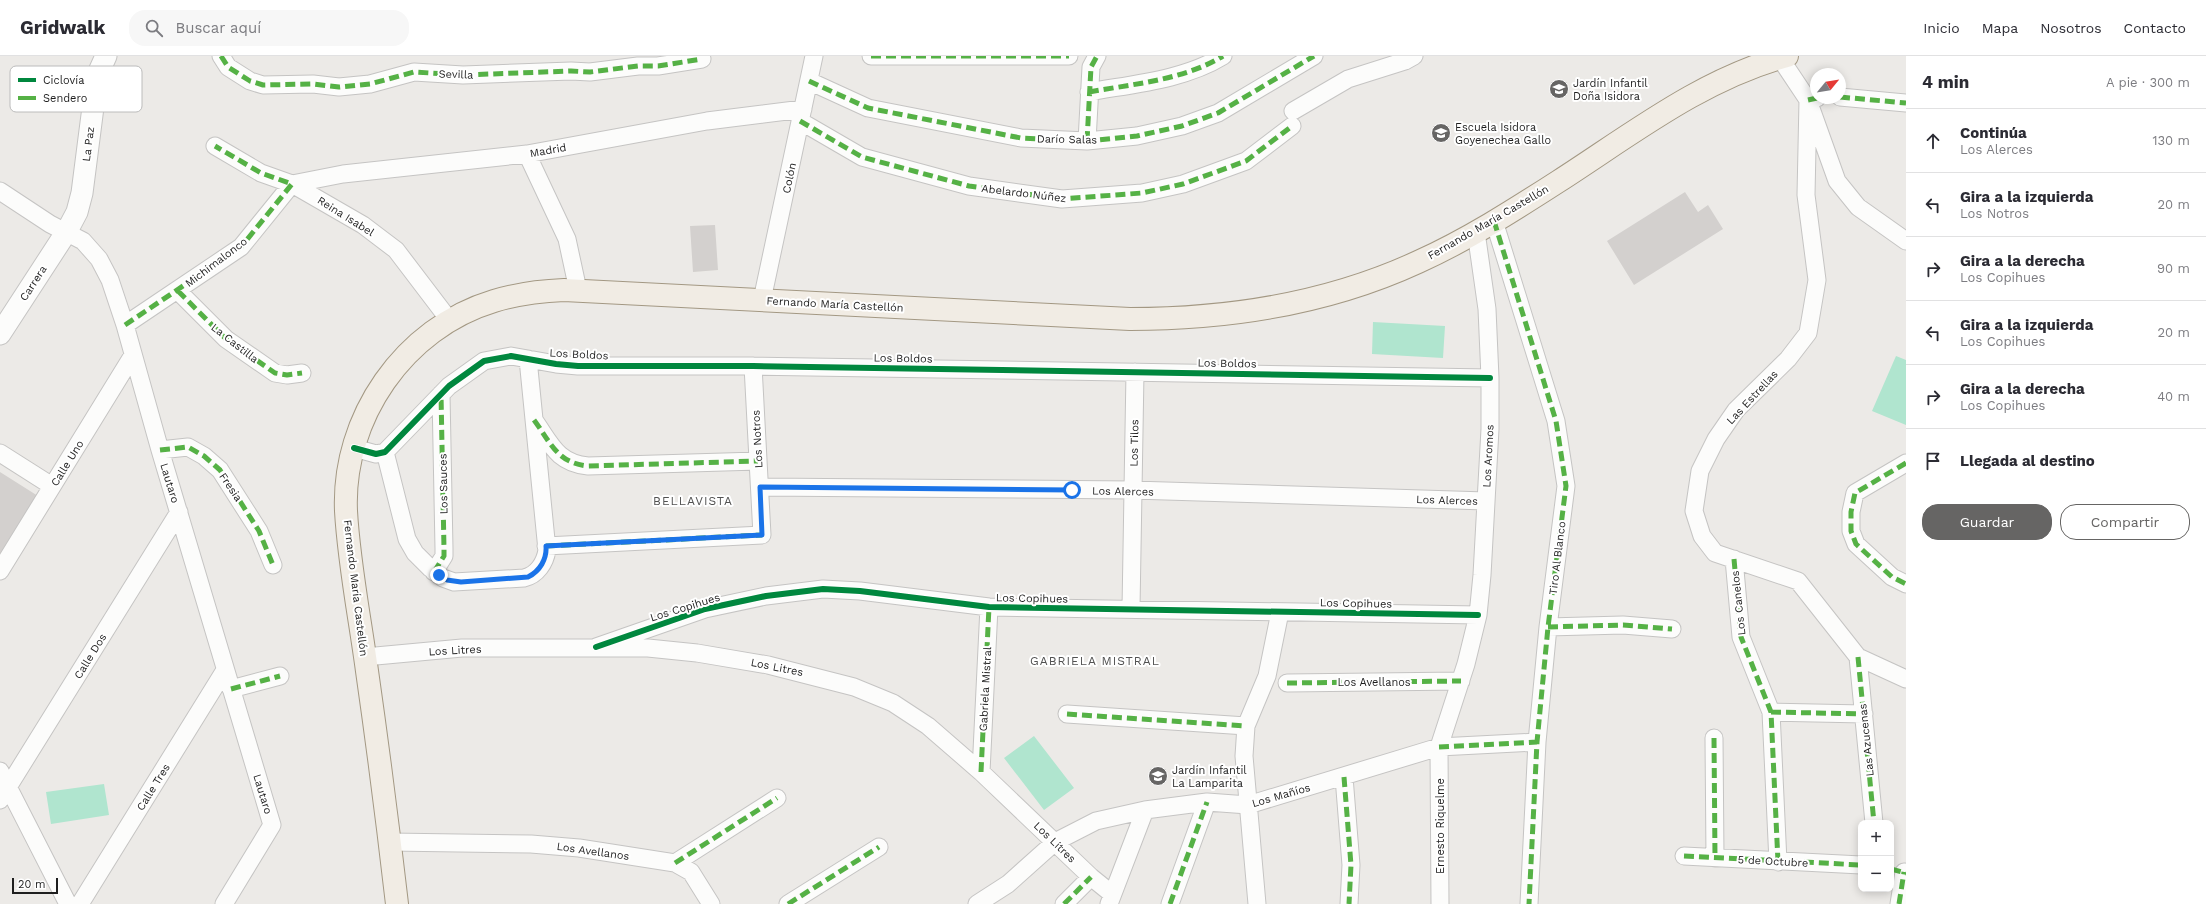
<!DOCTYPE html>
<html lang="es">
<head>
<meta charset="utf-8">
<style>
  :root { --surface:#fff; --page:#f7f7f7; --text:#2b2b33; --muted:#7c7c81; --line:#e1e1e2; --accent:#666564 }
  body { margin:0; font-family:"Work Sans",sans-serif; background:var(--page); color:var(--text) }
  .controls { position:absolute; right:12px; bottom:12px; display:grid; overflow:hidden; border-radius:8px; box-shadow:0 2px 10px #0003 }
  .controls button { width:36px; height:36px; display:grid; place-items:center; padding:0; border:0; border-bottom:1px solid var(--line); background:var(--surface); color:var(--text); font:20px sans-serif }
  .compass { position:absolute; left:1810px; top:12px; width:36px; height:36px; border-radius:50%; background:var(--surface); box-shadow:0 2px 10px #0003; rotate:60deg }
  .scale { position:absolute; left:12px; bottom:10px; width:46px; box-sizing:border-box; padding-left:4px; border:2px solid #1e1e1e; border-top:0; font-size:11px; line-height:14px; white-space:nowrap; color:#1e1e1e; -webkit-text-stroke:3px #fff; paint-order:stroke }
  .stop { position:absolute; width:12px; height:12px; margin:-9px; border:3px solid #1a73e8; border-radius:50%; background:#fff }
  .stop.end { background:#1a73e8; border-color:#fff; box-shadow:0 1px 4px #0008 }
  .list { margin:0; padding:0; list-style:none }
  h2 { display:flex; justify-content:space-between; align-items:center; height:52px; margin:0; padding:0 16px; font-size:17px }
  h2 small { font-size:13px; font-weight:400; color:var(--muted) }
  .list li { display:grid; grid-template-columns:26px 1fr auto; gap:12px; align-items:center; box-sizing:border-box; height:64px; padding:0 16px; border-top:1px solid var(--line) }
  .list b { display:block; font-size:15px; white-space:nowrap }
  .list p { margin:0; font-size:13px; white-space:nowrap; color:var(--muted) }
  .list em { font-size:13px; font-style:normal; color:var(--muted) }
  .actions { display:flex; gap:8px; padding:12px 16px }
  .actions a { flex:1; padding:9px 0; border:1px solid var(--accent); border-radius:16px; text-align:center; font-size:14px; color:var(--accent) }
  .actions .main { background:var(--accent); color:#fff }
  .icon { flex:none; width:22px; height:22px; fill:none; stroke:currentColor; stroke-width:2; stroke-linecap:round; stroke-linejoin:round }
  .map { position:relative; flex:none; width:1906px; height:848px; overflow:hidden }
  header { display:flex; align-items:center; gap:24px; box-sizing:border-box; height:56px; padding:0 20px; background:var(--surface); border-bottom:1px solid var(--line) }
  header strong { font-size:19px }
  nav { display:flex; gap:22px; margin-inline-start:auto; font-size:14px }
  .search { width:280px; height:36px; background:var(--page); display:flex; align-items:center; gap:10px; box-sizing:border-box; padding:0 14px; border-radius:16px; color:var(--muted); font-size:15px }
  main { display:flex }
  aside { flex:1; background:var(--surface) }
  .map>svg:first-child { display:block }
  .pitch { fill:#b0e5cf }
  .building { fill:#d3d0ce }
  .lines { fill:none; stroke-linecap:round; stroke-linejoin:round }
  .minor-casing { stroke:#c5c4c3; stroke-width:19 }
  .tertiary-casing { stroke:#c5c4c3; stroke-width:23 }
  .primary-casing { stroke:#a39883; stroke-width:24 }
  .minor { stroke:#fcfcfb; stroke-width:17 }
  .tertiary { stroke:#fcfcfb; stroke-width:21 }
  .primary { stroke:#f1ece4; stroke-width:22 }
  .quiet { stroke:#55b145; stroke-width:5; stroke-dasharray:10 5; stroke-linecap:butt }
  .cycleway-casing { stroke:#fff; stroke-width:8 }
  .cycleway { stroke:#00873e; stroke-width:6 }
  .route { stroke:#1a73e8; stroke-width:5 }
  .labels { text-anchor:middle; stroke-width:4; stroke-linejoin:round; paint-order:stroke }
  .street-label { font-size:11px; fill:#1e1e1e; stroke:#fff }
  .poi-label { font-size:11px; fill:#1e1e1e; stroke:#fff; text-anchor:start }
  .neighbourhood-label { font-size:12px; letter-spacing:1px; fill:#515151; stroke:#fff }
  .key { fill:#fff; stroke:#bcbcbc; stroke-width:1 }
  .key-label { font-size:11px; fill:#1e1e1e }
</style>
</head>
<body>
<header>
<strong>Gridwalk</strong>
<div class="search"><svg class="icon" aria-label="search" viewBox="0 0 24 24"><circle cx="10" cy="10" r="6"/><path d="M15 15l6 6"/></svg>Buscar aquí</div>
<nav><a>Inicio</a><a>Mapa</a><a>Nosotros</a><a>Contacto</a></nav>
</header>
<main>
<div class="map">
<svg width="1906" height="848" viewBox="0 0 1906 848">
  <rect width="100%" height="100%" fill="#eceae7"/>
  <path class="pitch" d="M1373,266L1445,270L1443,302L1372,298Z
    M1896,300L1906,304V369L1872,355Z
    M1034,680L1074,732L1044,754L1004,702Z
    M104,728L109,759L51,768L46,736Z"/>
  <path class="building" d="M1685,136L1698,156L1708,149L1723,173L1634,229L1607,185Z
    M715,169L718,214L693,216L690,170Z
    M0,416L38,440L0,499Z"/>
  <g class="lines">
    <defs>
      <path id="minor" d="M221,0L228,11L250,25L263,29L313,28L339,31L370,28L414,16L463,19L571,15L590,16L638,10H658L702,3
        M871,0H1069
        M1780,2L1808,44L1837,125L1858,151L1906,185
        M809,25L868,52L1021,82L1087,85L1137,80L1182,70L1218,57L1314,0
        M1089,36C1133,28 1184,24 1223,0
        M1840,41L1906,47
        M1817,42L1808,44L1806,139L1817,224L1808,277L1788,303L1736,354L1716,383L1700,415L1694,455L1702,480L1715,497L1798,525L1858,601L1906,623
        M1293,55L1348,23L1405,5L1414,0
        M800,65L862,101L969,130L1062,143L1142,137L1183,128L1246,105L1292,70
        M1087,85L1091,11L1097,0
        M215,90L261,117L292,128L363,169L396,194L450,265
        M527,98L567,183L578,234
        M292,128L343,118L527,98L707,65L803,53
        M0,135L50,168L83,185L99,203L110,224L125,269L160,394L272,769L224,848
        M1494,165L1556,365L1566,430L1548,571L1537,686L1529,848
        M178,235L226,283L275,317L287,319L302,317
        M762,244L814,0
        M125,269L241,191L292,128
        M534,364C551,388 557,407 588,410L758,405
        M354,392L376,398L385,396L449,330L484,305L511,300L556,308L578,310H753L1490,322
        M160,394L188,391L204,400L220,414L259,475L273,509
        M385,396L407,483L415,497L430,512L443,522L454,526L524,522C537,519 545,507 547,494L528,303
        M0,397L52,430
        M1906,407L1855,437L1851,456V475L1856,488L1892,521L1906,528
        M760,431L1133,434L1486,445
        M546,490L762,479L753,310
        M1734,503L1741,581L1771,656L1778,806
        M0,515L133,299
        M434,516L444,500V493L441,338
        M1131,553L1135,316
        M1548,571L1623,569L1672,573
        M596,591L705,553L766,540L823,533L860,535L989,551L1478,559
        M365,601L462,592H648L697,597L768,609L854,631L893,647L928,670L981,716L1091,821L1112,838
        M1858,601L1874,767
        M1287,627L1461,625
        M231,633L280,620
        M1771,656L1864,658
        M1067,658L1246,670
        M1714,682L1715,802
        M0,715L68,848
        M981,716L989,551
        M1344,721L1351,809L1349,848
        M0,744L179,456
        M390,786L531,788L579,792L675,807L691,816L711,848
        M1684,800L1861,809
        M675,807L777,742
        M80,848L225,614
        M788,848L879,791
        M977,848L1008,828L1055,786L1096,765L1145,754L1207,746L1248,749L1439,691L1537,686
        M1064,848L1091,821
        M1109,848L1145,754
        M1170,848L1207,746
        M1257,848L1244,700L1246,670L1267,620L1280,556
        M1440,848L1439,691L1466,608L1478,559L1482,519L1490,373V322L1487,253L1476,176
        M1899,848L1904,816"/>
      <path id="tertiary" d="M0,278L67,175L77,156L82,137L97,20L106,0"/>
      <path id="primary" d="M397,848C388,770 378,692 367,615C360,562 349,509 346,455C342,362 404,272 494,245C517,238 540,235 564,234L1130,263C1229,263 1327,248 1418,206C1467,184 1514,154 1559,125C1632,78 1702,23 1787,0"/>
    </defs>
    <use href="#minor" class="minor-casing"/>
    <use href="#tertiary" class="tertiary-casing"/>
    <use href="#primary" class="primary-casing"/>
    <use href="#minor" class="minor"/>
    <use href="#tertiary" class="tertiary"/>
    <use href="#primary" class="primary"/>
    <path class="quiet" d="M221,0L228,11L250,25L263,29L313,28L339,31L370,28L414,16L463,19L571,15L590,16L638,10H658L702,3
      M871,0H1069
      M809,25L868,52L1021,82L1087,85L1137,80L1182,70L1218,57L1314,0
      M1089,36C1133,28 1184,24 1223,0
      M1840,41L1906,47
      M1808,44L1817,42
      M800,65L862,101L969,130L1062,143L1142,137L1183,128L1246,105L1292,70
      M1087,85L1091,11L1097,0
      M1494,165L1556,365L1566,430L1548,571L1537,686L1529,848
      M178,235L226,283L275,317L287,319L302,317
      M125,269L241,191L292,128L261,117L215,90
      M534,364C551,387 557,407 588,410L758,405
      M160,394L188,391L204,400L220,414L259,475L273,509
      M1906,407L1855,437L1851,456V475L1856,488L1892,521L1906,528
      M546,490L762,479
      M1734,503L1741,581L1771,656L1778,806
      M434,516L444,500V493L441,338
      M1548,571L1623,569L1672,573
      M1858,601L1874,767
      M1287,627L1461,625
      M231,633L280,620
      M1771,656L1864,658
      M1067,658L1246,670
      M1714,682L1715,802
      M1439,691L1537,686
      M981,716L989,551L986,550
      M1344,721L1351,809L1349,848
      M1684,800L1861,809
      M675,807L777,742
      M1891,813L1906,817
      M788,848L879,791
      M1064,848L1091,821
      M1170,848L1207,746
      M1899,848L1904,816"/>
    <defs>
      <path id="cycleway" d="M354,392L376,398L385,396L449,330L484,305L511,300L556,308L578,310H753L1490,322
        M596,591L705,553L766,540L823,533L860,535L989,551L1478,559"/>
    </defs>
    <use href="#cycleway" class="cycleway-casing"/>
    <use href="#cycleway" class="cycleway"/>
  </g>
  <g class="lines">
    <path class="route" d="M439,519L447,524L461,526L528,521C540,515 547,503 546,490L762,479L760,431L1072,434"/>
  </g>
  <defs>
    <symbol id="school-disc" viewBox="-11 -11 22 22"><circle r="9.5" fill="#666564" stroke="#fff"/><path d="M0-5L7-2L0 1L-7-2ZM-4 1L0 2.5L4 1V4Q0 6-4 4Z" fill="#fff"/></symbol>
  </defs>
  <g fill-rule="evenodd">
    <use href="#school-disc" x="1548" y="22" width="22" height="22"/>
    <use href="#school-disc" x="1430" y="66" width="22" height="22"/>
    <use href="#school-disc" x="1147" y="709" width="22" height="22"/>
  </g>
  <g class="labels">
    <g class="street-label">
      <text transform="translate(456 18) rotate(2)" y="4">Sevilla</text>
      <text transform="translate(1067 83) rotate(1)" y="4">Darío Salas</text>
      <text transform="translate(88 88) rotate(-83)" y="4">La Paz</text>
      <text transform="translate(548 94) rotate(-10)" y="4">Madrid</text>
      <text transform="translate(789 122) rotate(-78)" y="4">Colón</text>
      <text transform="translate(1024 137) rotate(7)" y="4">Abelardo Núñez</text>
      <text transform="translate(346 160) rotate(32)" y="4">Reina Isabel</text>
      <text transform="translate(1488 166) rotate(-30)" y="4">Fernando María Castellón</text>
      <text transform="translate(216 206) rotate(-37)" y="4">Michimalonco</text>
      <text transform="translate(33 227) rotate(-57)" y="4">Carrera</text>
      <text transform="translate(835 248) rotate(3)" y="4">Fernando María Castellón</text>
      <text transform="translate(235 287) rotate(38)" y="4">La Castilla</text>
      <text transform="translate(579 298) rotate(3)" y="4">Los Boldos</text>
      <text transform="translate(903 302) rotate(1)" y="4">Los Boldos</text>
      <text transform="translate(1227 307) rotate(1)" y="4">Los Boldos</text>
      <text transform="translate(1752 341) rotate(-47)" y="4">Las Estrellas</text>
      <text transform="translate(757 383) rotate(-93)" y="4">Los Notros</text>
      <text transform="translate(1134 387) rotate(-89)" y="4">Los Tilos</text>
      <text transform="translate(1488 400) rotate(-87)" y="4">Los Aromos</text>
      <text transform="translate(67 407) rotate(-58)" y="4">Calle Uno</text>
      <text transform="translate(170 427) rotate(73)" y="4">Lautaro</text>
      <text transform="translate(443 428) rotate(-91)" y="4">Los Sauces</text>
      <text transform="translate(231 431) rotate(56)" y="4">Fresia</text>
      <text transform="translate(1123 435) rotate(1)" y="4">Los Alerces</text>
      <text transform="translate(1447 444) rotate(2)" y="4">Los Alerces</text>
      <text transform="translate(1557 502) rotate(-83)" y="4">Tiro Al Blanco</text>
      <text transform="translate(356 532) rotate(83)" y="4">Fernando María Castellón</text>
      <text transform="translate(1032 542) rotate(1)" y="4">Los Copihues</text>
      <text transform="translate(1356 547) rotate(1)" y="4">Los Copihues</text>
      <text transform="translate(1738 547) rotate(-96)" y="4">Los Canelos</text>
      <text transform="translate(685 551) rotate(-17)" y="4">Los Copihues</text>
      <text transform="translate(455 594) rotate(-3)" y="4">Los Litres</text>
      <text transform="translate(90 600) rotate(-58)" y="4">Calle Dos</text>
      <text transform="translate(777 611) rotate(11)" y="4">Los Litres</text>
      <text x="1374" y="630">Los Avellanos</text>
      <text transform="translate(985 633) rotate(-87)" y="4">Gabriela Mistral</text>
      <text transform="translate(1866 684) rotate(-96)" y="4">Las Azucenas</text>
      <text transform="translate(153 731) rotate(-58)" y="4">Calle Tres</text>
      <text transform="translate(263 738) rotate(73)" y="4">Lautaro</text>
      <text transform="translate(1281 739) rotate(-16)" y="4">Los Mañíos</text>
      <text transform="translate(1440 770) rotate(-90)" y="4">Ernesto Riquelme</text>
      <text transform="translate(1055 786) rotate(44)" y="4">Los Litres</text>
      <text transform="translate(593 795) rotate(8)" y="4">Los Avellanos</text>
      <text transform="translate(1773 805) rotate(3)" y="4">5 de Octubre</text>
    </g>
    <g class="poi-label">
      <text x="1573" y="31">Jardín Infantil<tspan x="1573" dy="13">Doña Isidora</tspan></text>
      <text x="1455" y="75">Escuela Isidora<tspan x="1455" dy="13">Goyenechea Gallo</tspan></text>
      <text x="1172" y="718">Jardín Infantil<tspan x="1172" dy="13">La Lamparita</tspan></text>
    </g>
    <g class="neighbourhood-label">
      <text x="693" y="449">BELLAVISTA</text>
      <text x="1095" y="609">GABRIELA MISTRAL</text>
    </g>
  </g>
  <rect x="10" y="10" width="132" height="46" rx="6" class="key"/>
  <rect x="18" y="22" width="18" height="4" fill="#00873e"/>
  <rect x="18" y="40" width="18" height="4" fill="#55b145"/>
  <g class="key-label">
    <text x="43" y="28">Ciclovía</text>
    <text x="43" y="46">Sendero</text>
  </g>
</svg>
<div class="controls">
<button>+</button>
<button>−</button>
</div>
<svg class="compass" viewBox="-18 -18 36 36"><path d="M0-13l5 13h-10z" fill="#e53935"/><path d="M0 13l5-13h-10z" fill="#7c7c81"/></svg>
<div class="scale">20 m</div>
<div class="stop" style="left:1072px;top:434px"></div>
<div class="stop end" style="left:439px;top:519px"></div>
</div>
<aside>
<h2>4 min<small>A pie · 300 m</small></h2>
<ul class="list">
<li><svg class="icon" aria-label="ahead" viewBox="0 0 24 24"><path d="M12 20V5M6 11l6-6 6 6"/></svg><div><b>Continúa</b><p>Los Alerces</p></div><em>130 m</em></li>
<li><svg class="icon" aria-label="left" viewBox="0 0 24 24"><path d="M17 20v-9H6M10 6l-5 5 5 5"/></svg><div><b>Gira a la izquierda</b><p>Los Notros</p></div><em>20 m</em></li>
<li><svg class="icon" aria-label="right" viewBox="0 0 24 24"><path d="M7 20v-9h11M14 6l5 5-5 5"/></svg><div><b>Gira a la derecha</b><p>Los Copihues</p></div><em>90 m</em></li>
<li><svg class="icon" aria-label="left" viewBox="0 0 24 24"><path d="M17 20v-9H6M10 6l-5 5 5 5"/></svg><div><b>Gira a la izquierda</b><p>Los Copihues</p></div><em>20 m</em></li>
<li><svg class="icon" aria-label="right" viewBox="0 0 24 24"><path d="M7 20v-9h11M14 6l5 5-5 5"/></svg><div><b>Gira a la derecha</b><p>Los Copihues</p></div><em>40 m</em></li>
<li><svg class="icon" aria-label="arrive" viewBox="0 0 24 24"><path d="M6 21V4h12l-3 4 3 4H6"/></svg><div><b>Llegada al destino</b></div></li>
</ul>
<div class="actions"><a class="main">Guardar</a><a>Compartir</a></div>
</aside>
</main>
</body>
</html>
